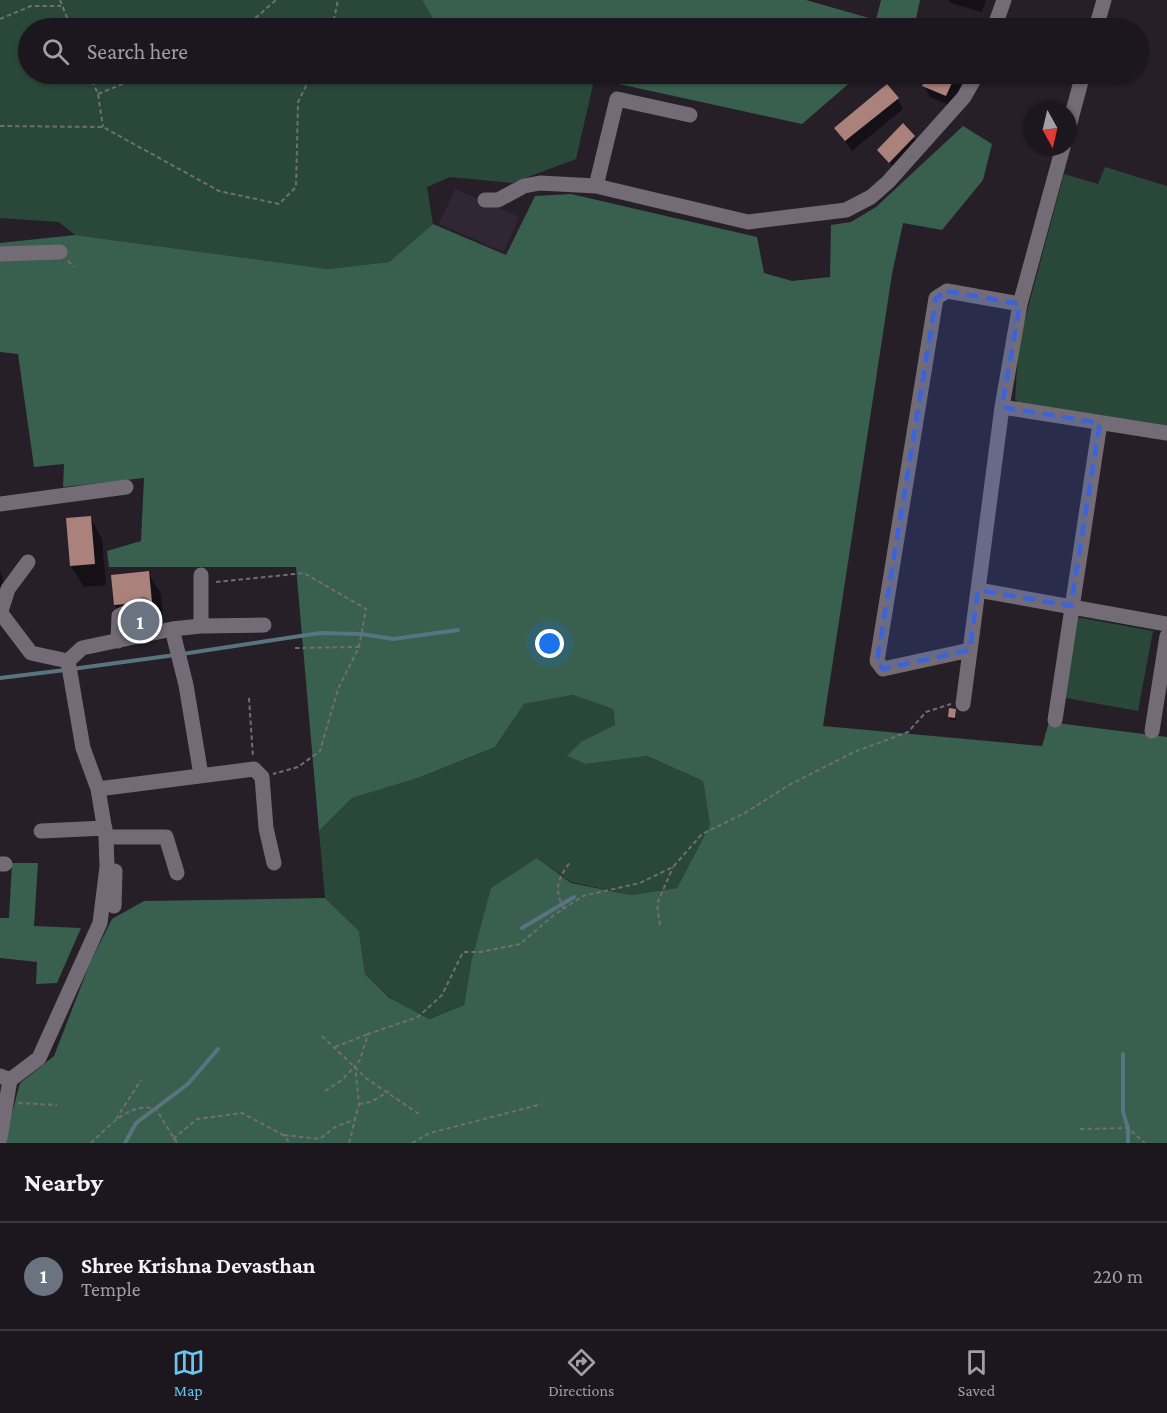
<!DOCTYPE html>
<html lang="en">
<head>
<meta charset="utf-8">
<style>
  :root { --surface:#1c171e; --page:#29242b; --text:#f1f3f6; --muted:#a09fa4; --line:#3a363c; --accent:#6ac3f1 }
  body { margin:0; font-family:"Crimson Pro",serif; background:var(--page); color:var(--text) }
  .compass { position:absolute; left:1023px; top:102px; width:54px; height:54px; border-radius:50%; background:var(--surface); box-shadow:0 2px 4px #0004; rotate:172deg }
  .you { position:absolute; left:550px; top:644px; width:21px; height:21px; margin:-15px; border:4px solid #fff; border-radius:50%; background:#1a73e8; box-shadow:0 0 0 9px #1a73e833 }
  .badge { display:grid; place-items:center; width:39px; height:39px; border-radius:50%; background:var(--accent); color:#fff; font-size:20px; font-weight:700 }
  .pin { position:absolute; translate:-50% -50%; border:3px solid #fff; box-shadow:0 2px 6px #0006 }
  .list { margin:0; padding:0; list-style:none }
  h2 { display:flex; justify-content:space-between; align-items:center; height:78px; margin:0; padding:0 24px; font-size:26px }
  h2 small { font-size:20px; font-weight:400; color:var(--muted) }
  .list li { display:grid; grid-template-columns:39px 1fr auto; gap:18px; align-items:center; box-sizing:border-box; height:108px; padding:0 24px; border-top:2px solid var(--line) }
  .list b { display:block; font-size:22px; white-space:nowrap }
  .list p { margin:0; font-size:20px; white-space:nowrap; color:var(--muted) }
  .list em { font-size:20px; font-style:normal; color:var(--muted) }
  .icon { flex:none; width:33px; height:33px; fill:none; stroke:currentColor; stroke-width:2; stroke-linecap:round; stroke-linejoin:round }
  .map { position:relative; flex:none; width:1167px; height:1143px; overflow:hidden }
  .search { position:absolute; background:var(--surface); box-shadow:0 2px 4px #0004; left:18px; right:18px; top:18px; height:66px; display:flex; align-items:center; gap:15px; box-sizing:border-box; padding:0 21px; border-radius:33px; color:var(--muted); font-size:22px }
  .sheet { height:186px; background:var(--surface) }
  nav { display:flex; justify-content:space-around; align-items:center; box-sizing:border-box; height:84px; border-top:2px solid var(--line); background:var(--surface); font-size:16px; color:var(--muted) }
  nav a { display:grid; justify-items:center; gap:3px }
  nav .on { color:var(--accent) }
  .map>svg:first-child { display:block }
  .built { fill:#312734 }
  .green { fill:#2a483a }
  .forest { fill:#395f4e }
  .shadow { fill:#0007 }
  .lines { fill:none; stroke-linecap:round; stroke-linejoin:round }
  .stream { stroke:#587481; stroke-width:4 }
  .building { fill:#ab817b }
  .path { stroke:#726c74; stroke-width:2; stroke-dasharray:4.5 3; stroke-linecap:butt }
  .minor { stroke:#736c76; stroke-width:15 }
  .marked { fill:#3b64da; fill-opacity:0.2; stroke:#3b64da; stroke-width:4.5; stroke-dasharray:12 8; stroke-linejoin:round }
</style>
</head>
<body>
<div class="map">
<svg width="1167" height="1143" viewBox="0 0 1167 1143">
  <rect width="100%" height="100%" fill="#261f28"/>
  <path class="built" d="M455,189L519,217L504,252L439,224Z"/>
  <path class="green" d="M0,0H422L438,28H28V74H573L595,76L576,159L512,183L450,177L427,187L433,224L389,262L328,269L75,235L59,222L0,218Z
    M1105,167L1167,186V428L1021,406L1015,399L1019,341L1064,174L1098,184Z
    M1076,617L1153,631L1138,711L1061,697Z
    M573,695L613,709L615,726L582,741L586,764L647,756L703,781L710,825L677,888L631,895L571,882L537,858L471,963L464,1005L428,1019L360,1143L391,998L365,974L359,931L325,898L319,831L352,798L418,778L495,747L524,704Z"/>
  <path class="forest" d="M422,0H806L876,20L881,0H920L914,28H438Z
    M573,74H860L802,124Z
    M963,126L992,144L983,180L942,230L903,223L892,274L823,726L1042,746L1049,722L1167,737V1143H4L20,1083L54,1056L90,963L112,919L144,901L325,898L359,931L365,974L391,999L429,1019L464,1005L471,963L491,888L537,858L571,883L631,895L677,888L710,825L703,781L647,756L586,764L567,756L582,741L615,725L613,709L573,695L524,704L495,747L418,778L352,798L319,831L296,567H109L107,551L141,541L144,478L63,487L64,464L34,467L18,354L0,352V243L75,235L328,269L389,262L433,224L506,255L535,196L571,194L757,237L764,273L792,281L830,277L831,225L851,222L876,207Z
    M12,863H38L34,926L81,928L57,983L36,984L37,962L0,958V918H9Z"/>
  <path class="shadow" d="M949,0H986L982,12L951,3Z
    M929,74H966L952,106L930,97L924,86Z
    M897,98L903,109L852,151L836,128Z
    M903,125L918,143L894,168L878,150Z
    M90,517L102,539L106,585L84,587L71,566Z
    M0,571L9,598L0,600Z
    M148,573L161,594L163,623L147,624V629L137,631L135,626H127L115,605L112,576Z
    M956,710V720H951L949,717Z"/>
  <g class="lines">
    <path class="stream" d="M182,654L320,633L362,634L393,639L458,630
      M72,669L175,655
      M0,678L65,670
      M522,928L574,897
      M1123,1054V1112L1128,1128V1143
      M125,1143L136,1123L188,1084L218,1049"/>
  </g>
  <path class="building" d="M927,74H956L946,96L922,86Z
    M887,84L899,98L845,141L834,128Z
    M903,123L915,136L889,163L877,150Z
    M91,516L95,564L70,566L66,518Z
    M149,571L152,602L114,605L111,575Z
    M145,614L146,627L134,629V615Z
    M949,708L956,709L955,718L948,717Z"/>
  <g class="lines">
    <path class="path" d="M60,0L71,28
      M0,19L31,6H61
      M244,28L276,0
      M332,28L338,0
      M89,74L98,94L103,127
      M98,94L147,74
      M0,126L103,127L219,191L279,204L296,187L298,102L312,74
      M68,261L74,267
      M216,582L304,573L366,609L359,647L338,689L320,751L298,767L273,774
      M295,648L359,647
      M249,698L253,757
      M564,909C553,888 558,878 571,861
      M660,925L657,904L673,867
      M322,1036L367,1079L419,1114
      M335,1047L368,1034
      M325,1091L342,1080L355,1066
      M18,1103L57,1105
      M359,1104L371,1102L389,1091
      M116,1119L141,1080
      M1080,1129L1128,1128L1145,1143
      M284,1135L320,1139L335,1127L356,1119
      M173,1139L197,1119L242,1113L283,1135L290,1143
      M91,1143C108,1127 130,1101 156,1109L177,1143
      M349,1143L359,1104L355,1066L360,1060L368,1034L418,1017L442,995L463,952H481L520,944L554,915L583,896L640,883L673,867L702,834L745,813L789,785L854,752L908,732L926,712L951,704
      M412,1143L430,1133L542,1104"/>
    <path class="minor" d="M994,28L1004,0
      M1096,28L1104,0
      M1068,130L1083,74
      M596,186L617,99L690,115
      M485,200H498L524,186L540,183L596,186L748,222L846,210L871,197L888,182L964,97L977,74
      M0,254L60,252
      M1002,407L1167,433
      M0,504L126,487
      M978,590L1167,624
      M1,611L8,589L28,562
      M0,612L31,653L68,661L83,748L98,789L106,837L107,867L100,923L39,1058L10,1080L0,1076
      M201,626L264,625
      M172,629L186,685L201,775
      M118,641L119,616L143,604
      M970,650L883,669L877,661L936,298L947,291L1020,304
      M68,661L82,648L172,629L201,626V575
      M963,704L1002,407L1020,304L1063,147
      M1055,720L1100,423
      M1152,731L1167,636
      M98,789L254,769L262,777L266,828L274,863
      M41,831L105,828
      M106,837H166L177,873
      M0,864H5
      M114,906L115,871
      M0,1138L10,1080"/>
  </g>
  <path class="marked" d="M947,291L1020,304L1002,407L1100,423L1071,606L978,590L970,650L883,669L877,661L936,298Z"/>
</svg>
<svg class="compass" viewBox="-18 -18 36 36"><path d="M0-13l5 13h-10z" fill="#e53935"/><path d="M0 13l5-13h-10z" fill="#a09fa4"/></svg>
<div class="you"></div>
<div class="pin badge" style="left:140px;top:621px;background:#6b7280">1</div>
<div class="search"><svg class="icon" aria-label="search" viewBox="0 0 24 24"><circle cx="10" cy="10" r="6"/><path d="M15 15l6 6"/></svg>Search here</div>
</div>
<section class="sheet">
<h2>Nearby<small></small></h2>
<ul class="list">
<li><span class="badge" style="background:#6b7280">1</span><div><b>Shree Krishna Devasthan</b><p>Temple</p></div><em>220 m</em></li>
</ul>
</section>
<nav>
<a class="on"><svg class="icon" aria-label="map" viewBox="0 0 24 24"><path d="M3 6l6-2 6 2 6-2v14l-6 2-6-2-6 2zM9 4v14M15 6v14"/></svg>Map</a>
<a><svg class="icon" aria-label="directions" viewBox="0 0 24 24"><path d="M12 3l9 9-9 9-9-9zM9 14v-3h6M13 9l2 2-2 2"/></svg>Directions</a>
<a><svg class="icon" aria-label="saved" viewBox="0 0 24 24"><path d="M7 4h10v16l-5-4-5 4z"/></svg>Saved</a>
</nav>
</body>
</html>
